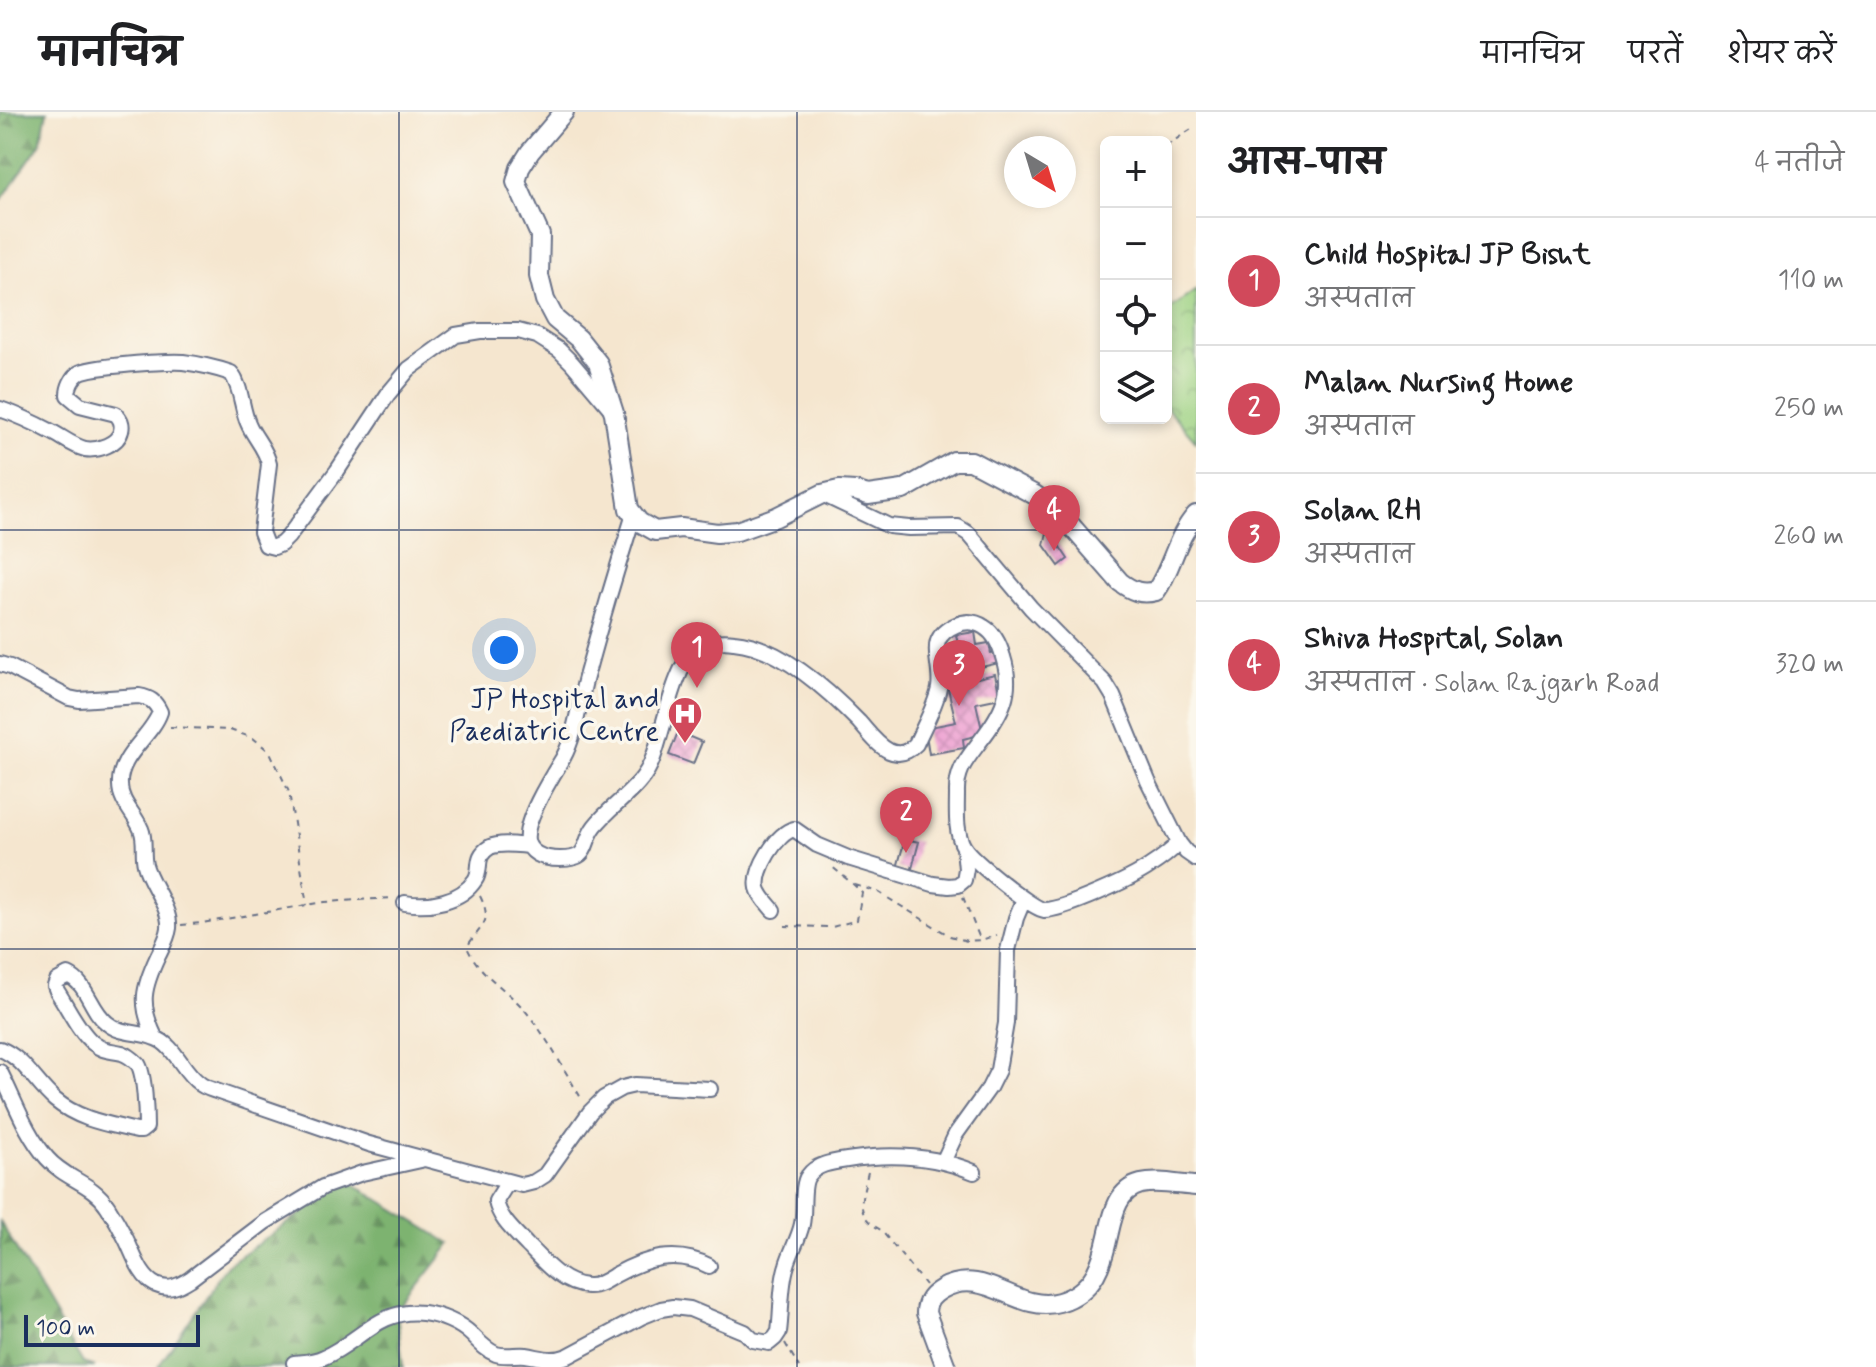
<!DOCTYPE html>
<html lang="hi">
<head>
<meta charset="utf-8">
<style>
  :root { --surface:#fff; --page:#f6f6f6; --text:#202124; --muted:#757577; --line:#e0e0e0; --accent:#d1495b }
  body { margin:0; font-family:Mynerve,"Playpen Sans Deva",sans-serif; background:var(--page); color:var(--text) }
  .controls { position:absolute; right:24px; top:24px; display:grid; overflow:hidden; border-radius:12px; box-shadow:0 4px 12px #0003 }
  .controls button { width:72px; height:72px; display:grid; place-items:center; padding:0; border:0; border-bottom:2px solid var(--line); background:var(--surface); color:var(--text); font:40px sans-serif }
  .compass { position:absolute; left:1004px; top:24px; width:72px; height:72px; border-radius:50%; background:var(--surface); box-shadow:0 4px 12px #0003; rotate:142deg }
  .scale { position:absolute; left:24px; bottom:20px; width:176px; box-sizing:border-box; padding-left:8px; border:4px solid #1b2f5e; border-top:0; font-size:22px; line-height:28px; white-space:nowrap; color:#1b2f5e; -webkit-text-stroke:6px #fbf7ec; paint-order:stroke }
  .you { position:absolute; left:504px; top:538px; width:28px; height:28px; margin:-20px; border:6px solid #fff; border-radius:50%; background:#1a73e8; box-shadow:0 0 0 12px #1a73e833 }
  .badge { display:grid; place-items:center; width:52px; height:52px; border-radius:50%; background:var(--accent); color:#fff; font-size:26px; font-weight:700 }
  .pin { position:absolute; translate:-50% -66px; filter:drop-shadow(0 2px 4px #0008) }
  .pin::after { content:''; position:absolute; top:42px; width:28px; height:24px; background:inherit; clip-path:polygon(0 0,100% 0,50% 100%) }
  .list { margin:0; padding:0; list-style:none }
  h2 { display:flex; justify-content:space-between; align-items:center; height:104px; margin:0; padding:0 32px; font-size:34px }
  h2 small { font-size:26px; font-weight:400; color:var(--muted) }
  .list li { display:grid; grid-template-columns:52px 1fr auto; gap:24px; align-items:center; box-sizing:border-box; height:128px; padding:0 32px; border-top:2px solid var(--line) }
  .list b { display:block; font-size:30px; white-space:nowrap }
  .list p { margin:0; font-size:26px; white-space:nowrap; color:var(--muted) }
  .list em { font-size:26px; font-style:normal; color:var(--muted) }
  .icon { flex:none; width:44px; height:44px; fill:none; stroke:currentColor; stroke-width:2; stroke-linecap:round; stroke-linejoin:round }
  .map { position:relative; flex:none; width:1196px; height:1255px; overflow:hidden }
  header { display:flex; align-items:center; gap:48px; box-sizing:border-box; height:112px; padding:0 40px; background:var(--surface); border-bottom:2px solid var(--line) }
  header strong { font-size:38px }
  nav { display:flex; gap:44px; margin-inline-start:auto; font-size:28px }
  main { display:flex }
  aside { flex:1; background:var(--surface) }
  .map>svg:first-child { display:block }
  .forest { fill:url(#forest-firs); stroke:#4c7167; stroke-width:2 }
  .park { fill:url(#park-crowns); stroke:#5c8070; stroke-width:2 }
  .building { fill:url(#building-cross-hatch) }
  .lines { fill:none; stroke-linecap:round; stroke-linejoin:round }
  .minor-casing { stroke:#676f86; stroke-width:18 }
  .major-casing { stroke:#676f86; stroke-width:22 }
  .path { stroke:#676f86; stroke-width:2; stroke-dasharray:6 6; stroke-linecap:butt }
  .minor { stroke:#fff; stroke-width:14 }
  .major { stroke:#fff; stroke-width:18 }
  .grid { fill:none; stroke:#1b2f5e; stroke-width:2; stroke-opacity:0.55 }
  .labels { text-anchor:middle; stroke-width:7; stroke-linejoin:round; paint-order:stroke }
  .poi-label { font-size:28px; fill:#1b2f5e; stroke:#fbf7ec; text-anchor:end }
</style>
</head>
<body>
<header>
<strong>मानचित्र</strong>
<nav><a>मानचित्र</a><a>परतें</a><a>शेयर करें</a></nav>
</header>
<main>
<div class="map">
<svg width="1196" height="1255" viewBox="0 0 1196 1255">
  <defs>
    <pattern id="forest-firs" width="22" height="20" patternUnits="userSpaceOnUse" patternTransform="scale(2)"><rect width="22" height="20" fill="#7db370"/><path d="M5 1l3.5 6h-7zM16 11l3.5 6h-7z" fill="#66925f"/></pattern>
    <pattern id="park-crowns" width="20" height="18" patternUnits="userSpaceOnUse" patternTransform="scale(2)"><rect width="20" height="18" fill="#9cd182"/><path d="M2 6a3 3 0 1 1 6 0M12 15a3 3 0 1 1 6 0" fill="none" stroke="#7eaa6e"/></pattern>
    <pattern id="building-cross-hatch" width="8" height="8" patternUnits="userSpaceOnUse" patternTransform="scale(2)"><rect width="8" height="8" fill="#efa7d4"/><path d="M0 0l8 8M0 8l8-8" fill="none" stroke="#cc90b8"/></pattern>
  </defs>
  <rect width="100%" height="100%" fill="#fbf7ec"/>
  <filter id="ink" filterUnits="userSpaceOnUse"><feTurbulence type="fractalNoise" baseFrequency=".0125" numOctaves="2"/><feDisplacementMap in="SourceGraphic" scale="16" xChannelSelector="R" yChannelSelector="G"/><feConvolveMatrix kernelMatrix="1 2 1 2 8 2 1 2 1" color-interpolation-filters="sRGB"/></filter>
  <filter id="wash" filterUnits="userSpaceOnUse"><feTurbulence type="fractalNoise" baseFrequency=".006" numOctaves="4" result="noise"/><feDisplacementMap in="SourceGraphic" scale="32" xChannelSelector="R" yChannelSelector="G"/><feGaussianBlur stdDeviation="1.8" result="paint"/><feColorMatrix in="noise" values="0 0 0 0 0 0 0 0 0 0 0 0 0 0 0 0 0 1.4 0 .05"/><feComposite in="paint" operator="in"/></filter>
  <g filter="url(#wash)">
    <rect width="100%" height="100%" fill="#f5e6cf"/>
    <path class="forest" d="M0,0H47L40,32L0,90Z
      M349,1069L451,1132L397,1201L403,1255H158L227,1153Z
      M0,1110L83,1251L95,1255H0Z"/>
    <path class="park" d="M1196,178V329L1166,295V200Z"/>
    <g id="blocks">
      <path class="building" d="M1048,417L1068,447L1059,454L1044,433Z
        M975,520L977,533L989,531L991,542L997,541L999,551L968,558L969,568L995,562L1000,586L976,591L983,622L963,627L964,636L929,642L925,616L956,610L945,564L955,563L952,551L948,552L946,539L959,537L956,523Z
        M678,620L702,630L693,652L669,643Z
        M905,727L919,730L911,760L897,756Z"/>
    </g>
  </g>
  <g filter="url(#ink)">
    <use href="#blocks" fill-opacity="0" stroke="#676f86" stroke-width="2"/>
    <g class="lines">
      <defs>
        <path id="minor" d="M0,297C18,303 35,311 52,320C62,325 73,334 85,337C98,339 118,332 121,319C123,311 120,307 116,302L80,293L68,283C68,275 72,266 79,261C89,254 167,249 183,250C199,252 216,256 231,261C242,276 241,295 248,311C254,326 266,336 269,352L261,420L266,433L274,435L281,432L288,425L337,359L388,282L409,257L456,223L480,219H518L537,224L559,238L572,251L611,297
          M822,382L889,414L909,416L958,415L969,422L1031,496L1105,571L1113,584L1148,669L1179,731L1186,740L1196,747
          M634,402C617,456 601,510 586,565C579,591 576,622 563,646C552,664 524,708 527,728C528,734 532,739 537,742C544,746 553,747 560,747C592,747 581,732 595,714C614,690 643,676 653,646C663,620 674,556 694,539C705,530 721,528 734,530C779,534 828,578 859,610C868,620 877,633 889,639C900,644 908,640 916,632C923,616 936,593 939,576C943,550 923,527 956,513C965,509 975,509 984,515C994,521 1000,534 1003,545C1014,579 1002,601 981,628C968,646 956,657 957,682C957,698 955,721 964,735C971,747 1032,797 1044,798C1064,798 1133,766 1150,754C1161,747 1170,740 1179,731
          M0,552L10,555L69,586L79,588L139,584C150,586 155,589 160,600C152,624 118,644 120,673C120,690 135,702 141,717C146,728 142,741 145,753C150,772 171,796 169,816C168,825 162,836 158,844C143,876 139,892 155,925
          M405,791C428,795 461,790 475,768C483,757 473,745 490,735C501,730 517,733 529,734
          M773,798C768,792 760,784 758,776C754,758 777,721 794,717L817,733L848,746L933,772L949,774L958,773L964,768L966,757L964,736
          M0,937C24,946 36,972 55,988C79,1008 108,1012 137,1019H141L146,1015C146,1002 145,963 138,952C134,948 128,943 122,941C110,938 104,940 93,931C79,920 67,894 57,879L55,874L57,869L68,863C88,872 90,898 107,911C121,923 139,919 155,926C175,933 182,959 199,971C203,975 210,977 216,979L369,1032L522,1073L534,1070L545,1063L590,1000L604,986L622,976L635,973L710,977
          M0,960C15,989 25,1021 47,1046C66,1068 92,1070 108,1095C115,1106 121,1117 126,1127C134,1143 140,1165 156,1173C169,1179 179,1174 190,1167L265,1110L323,1075L362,1061L421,1048
          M943,1050L956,1022L989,976L998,958L1006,911L1008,838L1016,806L1024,787
          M508,1070L496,1089C499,1107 515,1120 527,1133C544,1150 561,1172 587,1174C597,1175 607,1168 615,1163C646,1146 676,1137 709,1154
          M294,1251C304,1250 314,1250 324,1245C358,1231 379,1196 423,1201C440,1203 460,1211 472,1223C480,1231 486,1238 496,1242C506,1245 516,1242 526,1243C544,1246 551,1250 568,1244L641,1205L661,1197L673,1195L690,1197L745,1220L753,1228L769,1231L775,1226L779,1220C782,1198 780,1174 787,1153C791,1139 799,1126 802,1112C805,1099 801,1073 808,1064C816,1052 833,1050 847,1048C890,1041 933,1043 974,1060"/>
        <path id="major" d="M564,0L530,40L520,56L516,70L540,123L539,164L545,188L555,207L579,227L598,251L614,301L629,397L639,410L655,419L681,416L717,421L737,419L776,405L822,382L839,378L855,379L868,383L903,378L954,349H971L1035,383L1060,401L1120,470C1132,479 1141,483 1156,479C1173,455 1175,427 1196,403
          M946,1255L926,1201C926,1189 932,1183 942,1177C986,1153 1017,1202 1059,1190C1127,1170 1092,1084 1141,1072C1158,1068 1178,1073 1196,1074"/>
      </defs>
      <use href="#minor" class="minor-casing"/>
      <use href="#major" class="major-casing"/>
      <path class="path" d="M1166,34L1196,14
        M170,615L230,618L253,626L270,640L289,680L307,793
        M855,773L878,780L950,824L967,829L981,828L997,823
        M480,784C494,812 480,813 467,835C478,861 503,875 521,894C545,920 564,959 583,989
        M963,785L980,827
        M181,813L202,811L325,790L392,786
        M785,814L832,815L857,808L862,781L854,773L831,754
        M868,1060C862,1086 853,1103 881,1118L925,1173
        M785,1231L799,1255"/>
      <use href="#minor" class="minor"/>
      <use href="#major" class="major"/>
    </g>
  </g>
  <path class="grid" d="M399,0V1255M797,0V1255M0,418H1196M0,837H1196"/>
  <defs>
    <symbol id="hospital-pin" viewBox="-11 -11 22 30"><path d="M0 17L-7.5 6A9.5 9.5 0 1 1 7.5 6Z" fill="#d1495b" stroke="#fbf7ec"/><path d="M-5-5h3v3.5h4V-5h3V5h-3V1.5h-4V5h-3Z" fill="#fff"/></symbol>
  </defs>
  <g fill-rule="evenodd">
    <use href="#hospital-pin" x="665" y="582" width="40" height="54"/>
  </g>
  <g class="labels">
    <g class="poi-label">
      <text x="659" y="596">JP Hospital and<tspan x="659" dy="32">Paediatric Centre</tspan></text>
    </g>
  </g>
</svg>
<div class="controls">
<button>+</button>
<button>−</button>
<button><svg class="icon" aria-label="locate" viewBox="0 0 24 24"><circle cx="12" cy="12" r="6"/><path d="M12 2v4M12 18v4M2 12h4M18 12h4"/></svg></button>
<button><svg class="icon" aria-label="layers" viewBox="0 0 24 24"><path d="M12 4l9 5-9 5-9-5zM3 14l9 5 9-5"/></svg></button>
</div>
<svg class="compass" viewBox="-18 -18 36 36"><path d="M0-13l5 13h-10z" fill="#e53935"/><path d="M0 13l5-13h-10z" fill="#757577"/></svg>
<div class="scale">100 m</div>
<div class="you"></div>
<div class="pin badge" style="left:697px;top:576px">1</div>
<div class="pin badge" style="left:906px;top:741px">2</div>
<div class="pin badge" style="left:959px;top:594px">3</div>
<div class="pin badge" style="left:1054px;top:439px">4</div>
</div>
<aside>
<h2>आस-पास<small>4 नतीजे</small></h2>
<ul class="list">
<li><span class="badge">1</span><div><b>Child Hospital JP Bisht</b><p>अस्पताल</p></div><em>110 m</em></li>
<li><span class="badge">2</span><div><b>Malan Nursing Home</b><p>अस्पताल</p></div><em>250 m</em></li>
<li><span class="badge">3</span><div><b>Solan RH</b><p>अस्पताल</p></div><em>260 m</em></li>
<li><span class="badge">4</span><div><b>Shiva Hospital, Solan</b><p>अस्पताल · Solan Rajgarh Road</p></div><em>320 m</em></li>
</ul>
</aside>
</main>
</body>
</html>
